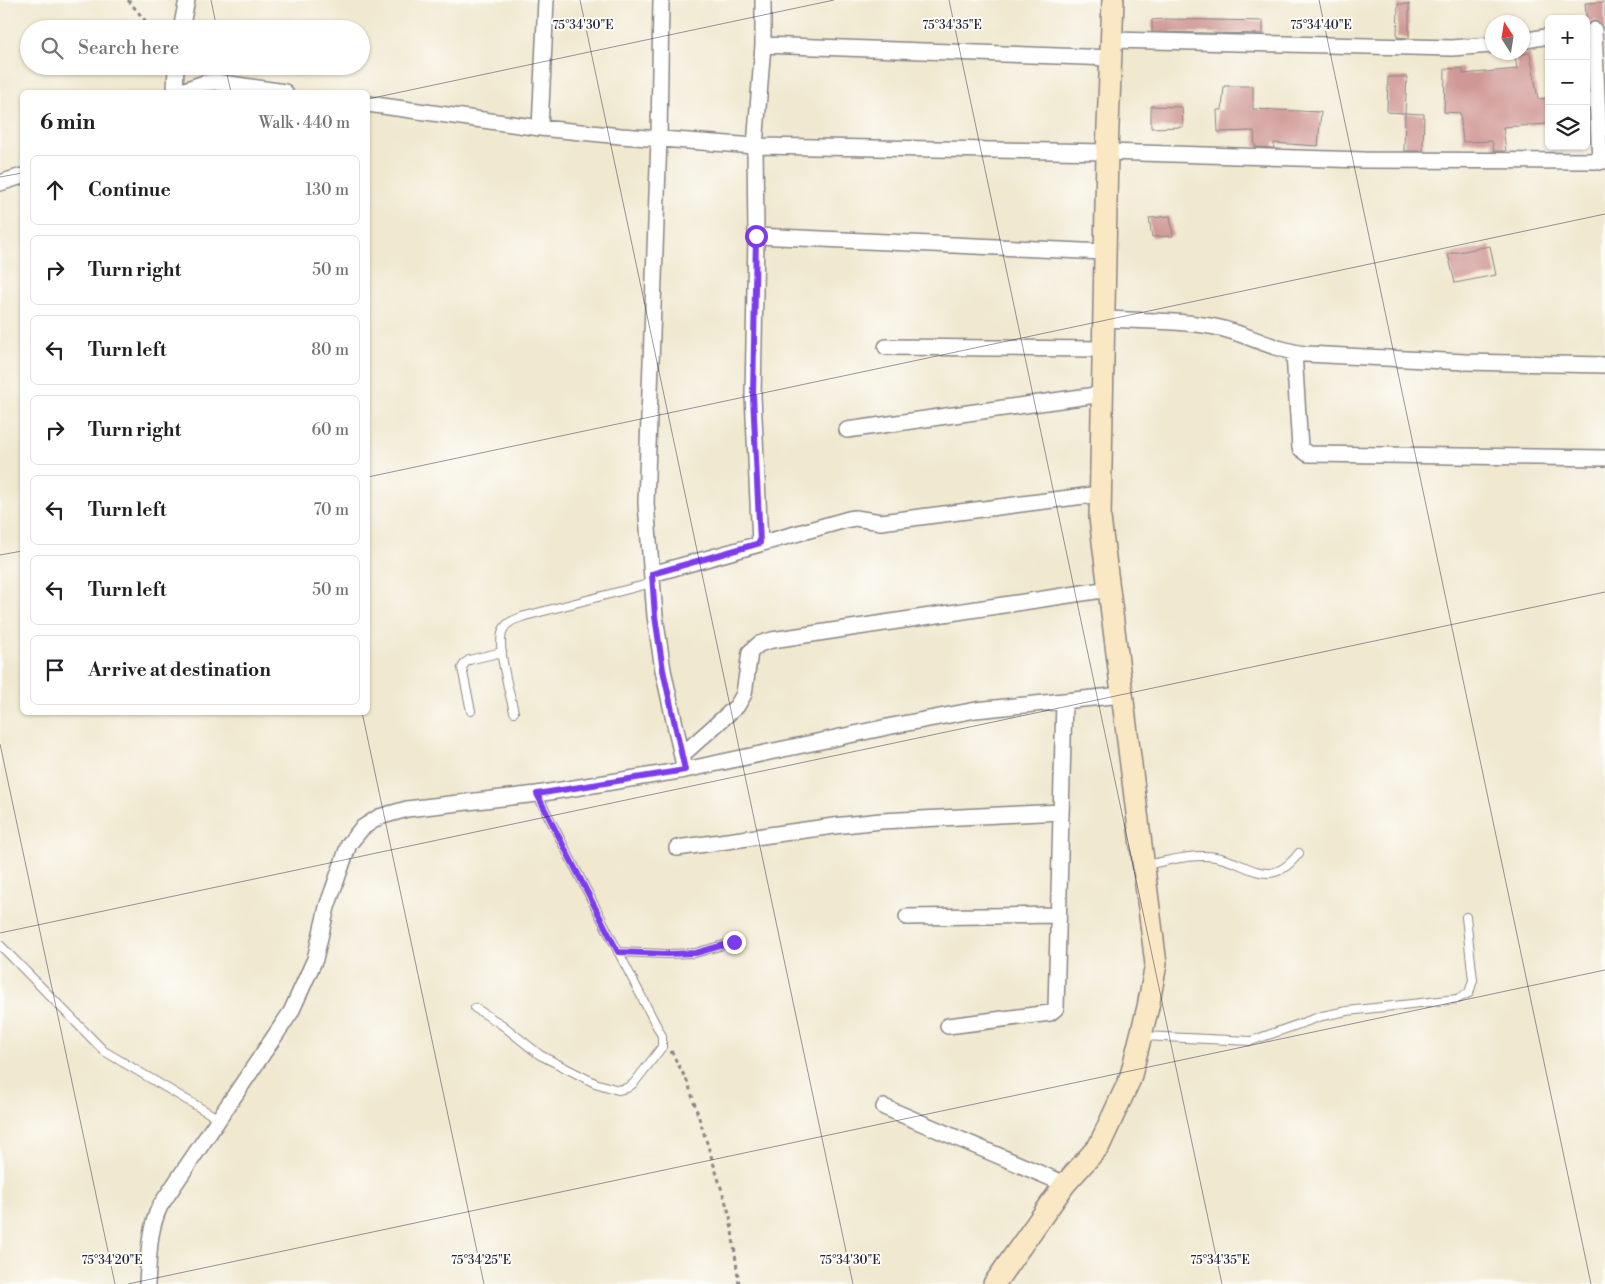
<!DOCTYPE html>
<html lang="en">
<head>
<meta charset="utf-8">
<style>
  :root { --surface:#fff; --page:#f6f6f6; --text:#202124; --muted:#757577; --line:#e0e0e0 }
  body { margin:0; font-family:"Libre Bodoni",serif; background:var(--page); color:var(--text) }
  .controls { position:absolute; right:15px; top:15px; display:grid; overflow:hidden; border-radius:8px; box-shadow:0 1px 4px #0004 }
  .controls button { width:45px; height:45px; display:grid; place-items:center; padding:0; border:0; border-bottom:1px solid var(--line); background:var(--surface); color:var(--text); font:25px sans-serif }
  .compass { position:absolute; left:1485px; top:15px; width:45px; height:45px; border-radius:50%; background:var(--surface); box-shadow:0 1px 4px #0004; rotate:348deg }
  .stop { position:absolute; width:15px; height:15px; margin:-11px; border:4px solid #7c3aed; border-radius:50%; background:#fff }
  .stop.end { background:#7c3aed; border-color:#fff; box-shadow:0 1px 5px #0008 }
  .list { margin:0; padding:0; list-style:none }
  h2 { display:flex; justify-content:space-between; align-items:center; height:65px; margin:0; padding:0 20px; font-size:21px }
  h2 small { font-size:16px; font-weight:400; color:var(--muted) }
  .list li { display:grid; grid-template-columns:32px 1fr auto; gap:15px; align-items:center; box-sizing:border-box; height:70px; margin:0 10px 10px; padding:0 10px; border:1px solid var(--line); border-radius:8px }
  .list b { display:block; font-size:19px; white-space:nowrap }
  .list em { font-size:16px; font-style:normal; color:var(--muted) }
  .icon { flex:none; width:28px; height:28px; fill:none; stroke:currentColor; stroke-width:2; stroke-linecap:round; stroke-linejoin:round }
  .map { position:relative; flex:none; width:1605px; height:1284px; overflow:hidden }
  .search { position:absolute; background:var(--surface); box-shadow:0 1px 4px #0004; left:20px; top:20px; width:350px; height:55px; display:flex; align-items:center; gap:12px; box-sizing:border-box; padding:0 18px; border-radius:28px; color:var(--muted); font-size:19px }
  .panel { position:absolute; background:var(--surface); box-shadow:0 1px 4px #0004; left:20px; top:90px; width:350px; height:625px; border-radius:8px }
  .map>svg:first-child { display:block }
  .building { fill:#d09895 }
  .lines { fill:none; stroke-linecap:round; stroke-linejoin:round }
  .lane-casing { stroke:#898585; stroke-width:10 }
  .street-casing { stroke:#898585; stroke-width:18 }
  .secondary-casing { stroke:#898585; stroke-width:24 }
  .path { stroke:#898585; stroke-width:3; stroke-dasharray:4 4; stroke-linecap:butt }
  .lane { stroke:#fff; stroke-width:8 }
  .street { stroke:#fff; stroke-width:15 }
  .secondary { stroke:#fae7c3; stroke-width:21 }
  .route { stroke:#7c3aed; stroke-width:6 }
  .ticks { fill:none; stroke:#22223b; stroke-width:1; stroke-opacity:0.45 }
  .ticks-label { font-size:12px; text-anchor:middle; fill:#22223b; stroke:#fdfcf7; stroke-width:4; stroke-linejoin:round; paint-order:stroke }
</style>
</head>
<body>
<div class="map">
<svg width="1605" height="1284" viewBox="0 0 1605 1284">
  <rect width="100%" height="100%" fill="#fdfcf7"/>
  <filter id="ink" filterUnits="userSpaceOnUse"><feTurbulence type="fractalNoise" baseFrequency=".02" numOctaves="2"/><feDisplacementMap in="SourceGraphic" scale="10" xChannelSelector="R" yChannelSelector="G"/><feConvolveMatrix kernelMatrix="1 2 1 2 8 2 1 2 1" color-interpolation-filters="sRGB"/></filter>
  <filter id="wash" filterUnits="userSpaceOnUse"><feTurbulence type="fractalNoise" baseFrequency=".0096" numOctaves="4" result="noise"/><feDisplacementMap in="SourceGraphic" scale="20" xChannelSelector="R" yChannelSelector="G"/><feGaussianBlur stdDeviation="1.12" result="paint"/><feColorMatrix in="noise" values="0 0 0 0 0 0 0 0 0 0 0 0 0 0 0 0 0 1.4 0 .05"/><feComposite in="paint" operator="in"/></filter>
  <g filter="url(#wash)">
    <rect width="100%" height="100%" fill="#f0e8cf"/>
    <g id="blocks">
      <path class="building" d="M1605,2V28H1603L1599,22L1594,21L1587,24L1585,3Z
        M1398,4H1409V38L1397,37Z
        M1165,19L1263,21V34L1152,32V20Z
        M1530,53L1538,99L1549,98V124L1503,127L1506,151H1494L1492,141L1463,142L1460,113L1444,112L1445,69L1463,68V74L1517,69L1515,55Z
        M1388,77H1407L1405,113L1387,112Z
        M1224,86H1253V109L1321,112L1318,146L1274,143V148L1255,147L1254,131L1218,132L1217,110H1222Z
        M1151,106L1182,107L1183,127L1151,128Z
        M1405,113L1424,114L1423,151H1404Z
        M1170,216L1173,236L1152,237L1149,218Z
        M1490,246L1496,275L1455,283L1448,254Z"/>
    </g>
  </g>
  <g filter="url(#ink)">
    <use href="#blocks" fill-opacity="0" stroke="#898585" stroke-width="1"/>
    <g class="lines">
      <defs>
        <path id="lane" d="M471,711L462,668L465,663L469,660L502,652
          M514,712C510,694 496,646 503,630C507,621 517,619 525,616L652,583
          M1146,865C1168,861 1194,853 1216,857C1250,863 1269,892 1299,853
          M0,945L104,1051L219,1119
          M618,952L667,954L695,953L734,942
          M475,1008L501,1024L540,1055L595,1083L618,1090L627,1088L634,1083L662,1047V1036L652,1017L537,794
          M1142,1036L1251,1041L1322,1016L1347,1011L1457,999L1469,993L1473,980L1466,917"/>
        <path id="street" d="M661,0L659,138L646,503L655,616L663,670L685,770
          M181,29L187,0
          M1594,30L1600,162
          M1112,40L1452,48L1492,45
          M1522,41L1549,36
          M763,45L1111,58
          M175,92L176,66
          M179,92L204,83L216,82L285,92
          M368,104L540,128L621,136L755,146L1107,152L1364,160L1605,161
          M540,128L546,0
          M0,183L22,176
          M756,236L1105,252
          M1104,319C1142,321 1184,320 1220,328C1249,335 1276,351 1306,354L1465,362L1605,365
          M886,347L1103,349
          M1294,353L1300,448L1308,454L1605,458
          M847,430L1103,394
          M760,543L753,396L756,236L755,146L763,45V0
          M652,574L849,519L855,518L881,522L1100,494
          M682,755L737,706L744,694L750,652L759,644L772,640L1109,589
          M677,848L834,826L881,821L1061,812
          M907,917L1058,915
          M948,1026L1050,1013L1056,1008L1064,701
          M884,1107L1065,1184
          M147,1284C149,1257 148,1231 160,1206L291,1012L315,959L327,907L349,844L362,828L379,817L407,809L537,794L685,770L892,726L976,710L1122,695"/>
        <path id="secondary" d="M994,1284L1065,1184L1099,1146L1130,1079L1148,1007L1156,964L1100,518L1107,152L1113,0"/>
      </defs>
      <use href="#lane" class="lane-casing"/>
      <use href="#street" class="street-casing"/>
      <use href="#secondary" class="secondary-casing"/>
      <path class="path" d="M128,0L152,29
        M671,1051L688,1083L730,1216L739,1284"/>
      <use href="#lane" class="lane"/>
      <use href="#street" class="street"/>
      <use href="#secondary" class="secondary"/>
    </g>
  </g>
  <g class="lines" filter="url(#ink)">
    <path class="route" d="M734,942L696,953L667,954L618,952L537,794L685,770L663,670L655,616L652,574L760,543L753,396L756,236"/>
  </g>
  <path class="ticks" d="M211,0L217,29M580,0L853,1284M949,0L1222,1284M1319,0L1591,1284M225,66L231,92M368,99L834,0M0,177L22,173M368,477L1605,214M0,555L22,551M362,712L484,1284M0,744L115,1284M0,933L1605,592M128,1284L1605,970"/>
  <g class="ticks-label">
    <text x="583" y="29">75°34'30"E</text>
    <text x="952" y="29">75°34'35"E</text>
    <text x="1321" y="29">75°34'40"E</text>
    <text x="112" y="1264">75°34'20"E</text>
    <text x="481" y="1264">75°34'25"E</text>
    <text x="850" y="1264">75°34'30"E</text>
    <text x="1220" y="1264">75°34'35"E</text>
  </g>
</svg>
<div class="controls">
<button>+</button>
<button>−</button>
<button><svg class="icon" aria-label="layers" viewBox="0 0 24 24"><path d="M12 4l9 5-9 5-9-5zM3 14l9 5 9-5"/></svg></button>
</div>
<svg class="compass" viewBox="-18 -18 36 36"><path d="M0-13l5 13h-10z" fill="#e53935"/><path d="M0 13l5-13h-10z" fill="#757577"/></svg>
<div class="stop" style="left:756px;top:236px"></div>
<div class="stop end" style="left:734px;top:942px"></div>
<div class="search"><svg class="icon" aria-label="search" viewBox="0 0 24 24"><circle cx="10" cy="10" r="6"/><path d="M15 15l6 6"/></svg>Search here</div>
<section class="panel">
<h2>6 min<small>Walk · 440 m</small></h2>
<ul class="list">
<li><svg class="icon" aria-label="ahead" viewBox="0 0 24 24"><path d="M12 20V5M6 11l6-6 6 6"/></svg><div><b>Continue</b></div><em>130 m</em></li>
<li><svg class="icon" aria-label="right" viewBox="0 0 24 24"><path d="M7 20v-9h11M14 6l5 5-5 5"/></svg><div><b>Turn right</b></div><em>50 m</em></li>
<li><svg class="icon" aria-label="left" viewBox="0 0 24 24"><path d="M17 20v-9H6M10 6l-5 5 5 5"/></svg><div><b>Turn left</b></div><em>80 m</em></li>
<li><svg class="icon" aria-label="right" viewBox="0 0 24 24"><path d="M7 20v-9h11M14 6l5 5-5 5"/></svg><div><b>Turn right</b></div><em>60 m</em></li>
<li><svg class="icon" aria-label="left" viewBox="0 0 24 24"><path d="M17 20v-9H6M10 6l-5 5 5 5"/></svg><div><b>Turn left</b></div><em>70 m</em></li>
<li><svg class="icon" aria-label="left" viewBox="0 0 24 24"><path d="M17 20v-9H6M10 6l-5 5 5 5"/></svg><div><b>Turn left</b></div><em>50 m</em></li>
<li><svg class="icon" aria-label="arrive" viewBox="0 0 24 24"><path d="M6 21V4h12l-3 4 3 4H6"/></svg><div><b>Arrive at destination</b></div></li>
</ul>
</section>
</div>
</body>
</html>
